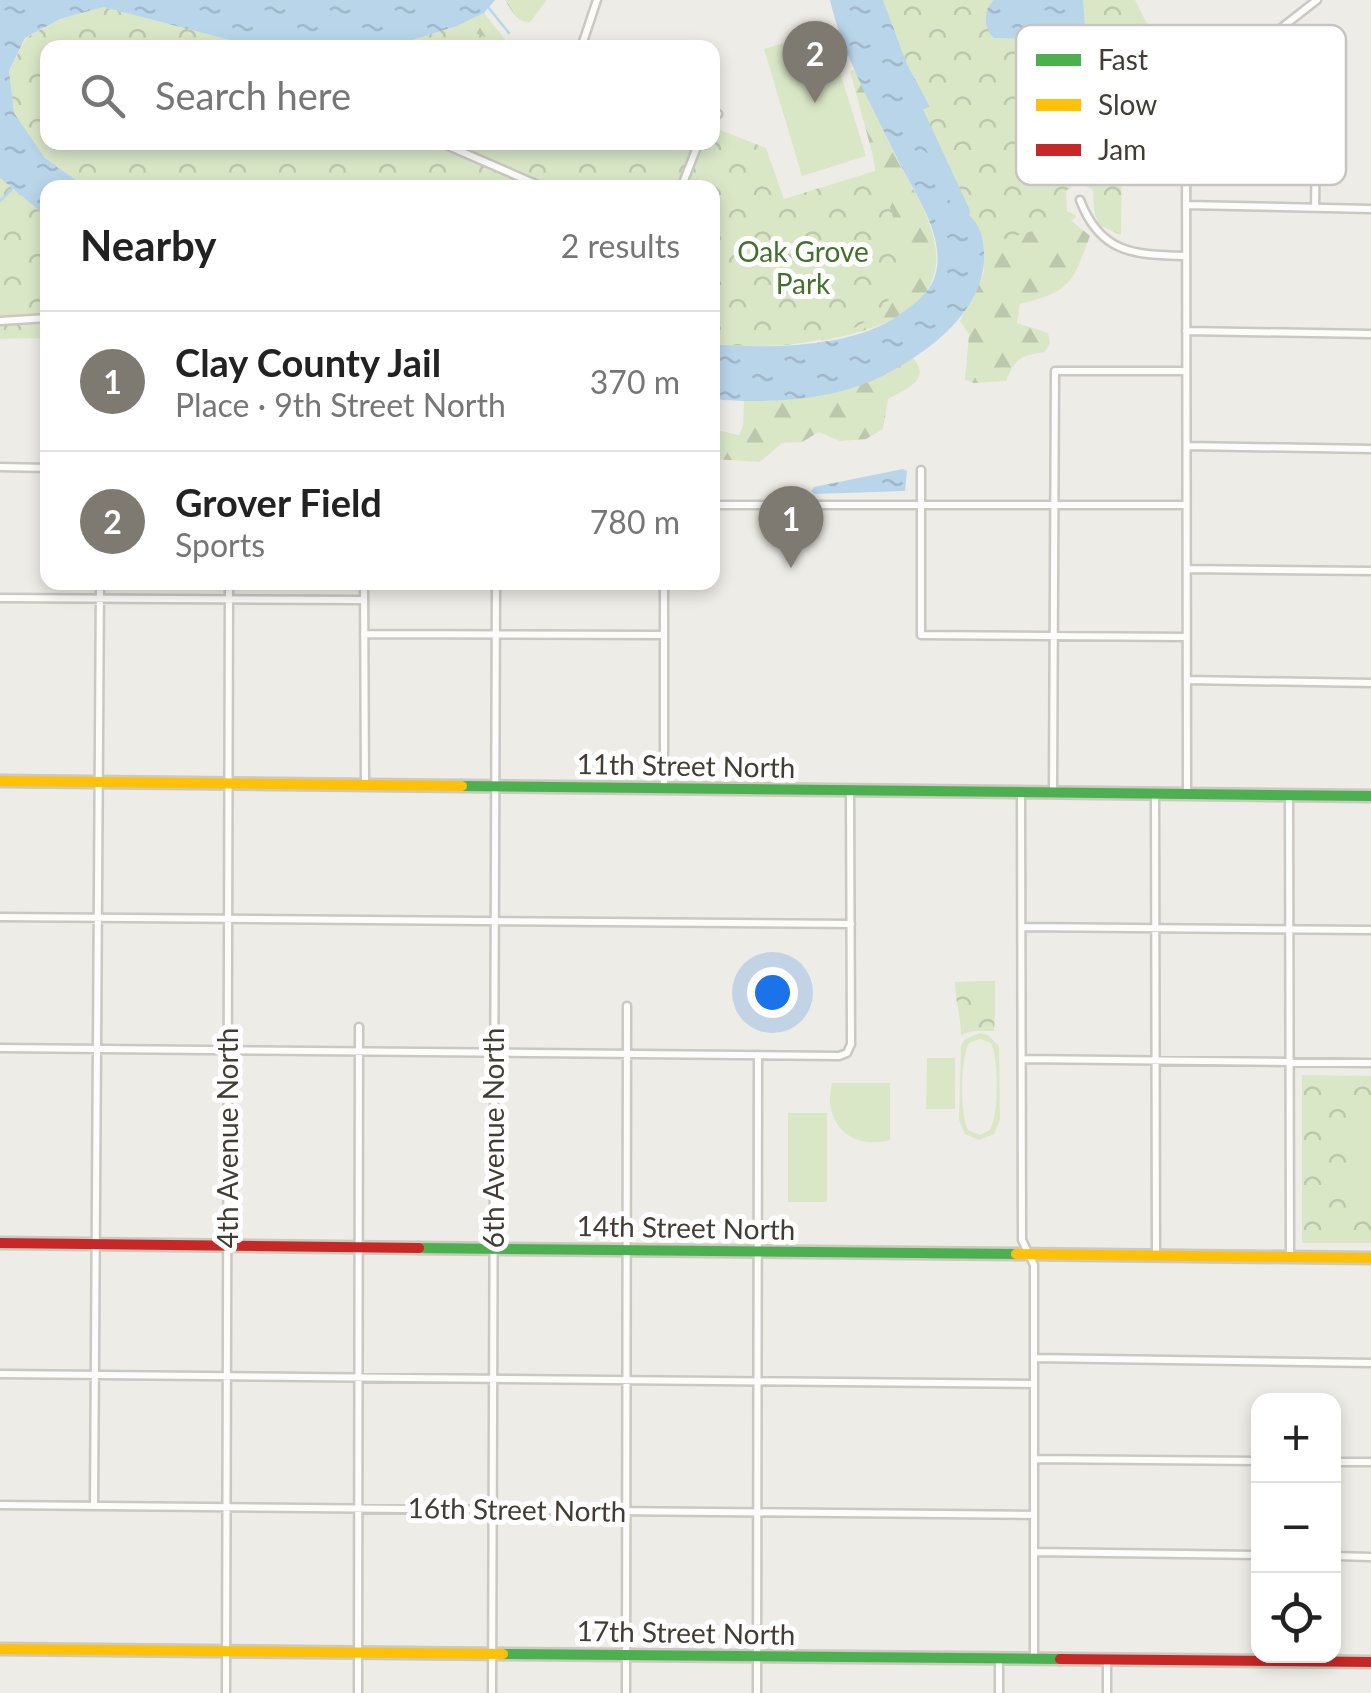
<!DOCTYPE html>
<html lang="en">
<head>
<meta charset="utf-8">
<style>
  :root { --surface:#fff; --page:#f6f6f6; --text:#222; --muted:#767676; --line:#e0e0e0; --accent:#7e7a72 }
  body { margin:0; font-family:Lato,sans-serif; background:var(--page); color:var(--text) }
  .controls { position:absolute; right:30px; bottom:30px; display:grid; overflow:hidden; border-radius:20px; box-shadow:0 5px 15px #0003 }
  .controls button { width:90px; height:90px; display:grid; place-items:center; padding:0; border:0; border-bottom:2px solid var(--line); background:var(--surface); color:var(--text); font:50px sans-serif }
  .you { position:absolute; left:772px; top:992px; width:35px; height:35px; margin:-25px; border:8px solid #fff; border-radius:50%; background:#1a73e8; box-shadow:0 0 0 15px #1a73e833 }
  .badge { display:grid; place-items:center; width:65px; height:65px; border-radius:50%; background:var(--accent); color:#fff; font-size:32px; font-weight:700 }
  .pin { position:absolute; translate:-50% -82px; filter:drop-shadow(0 2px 5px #0008) }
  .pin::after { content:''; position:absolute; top:52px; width:35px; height:30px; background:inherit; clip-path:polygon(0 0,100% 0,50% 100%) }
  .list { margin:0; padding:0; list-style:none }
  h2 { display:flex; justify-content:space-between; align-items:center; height:130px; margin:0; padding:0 40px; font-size:42px }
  h2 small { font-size:32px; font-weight:400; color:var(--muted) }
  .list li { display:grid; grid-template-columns:65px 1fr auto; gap:30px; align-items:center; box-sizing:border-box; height:140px; padding:0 40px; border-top:2px solid var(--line) }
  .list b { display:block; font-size:38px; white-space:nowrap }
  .list p { margin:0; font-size:32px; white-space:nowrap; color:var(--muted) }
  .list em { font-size:32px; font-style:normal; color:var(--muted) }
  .icon { flex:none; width:55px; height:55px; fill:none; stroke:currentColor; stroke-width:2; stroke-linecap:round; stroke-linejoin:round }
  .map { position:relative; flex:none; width:1371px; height:1693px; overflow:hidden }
  .search { position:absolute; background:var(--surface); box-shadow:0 5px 15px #0003; left:40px; top:40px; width:680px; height:110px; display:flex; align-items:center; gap:25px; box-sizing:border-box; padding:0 35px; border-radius:20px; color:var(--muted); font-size:38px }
  .panel { position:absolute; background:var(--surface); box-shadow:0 5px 15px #0003; left:40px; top:180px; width:680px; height:410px; border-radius:20px }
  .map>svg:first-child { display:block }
  .forest { fill:url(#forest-firs) }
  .park { fill:url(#park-crowns) }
  .garden { fill:#dae7c7; fill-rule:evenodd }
  .water { fill:url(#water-ripples) }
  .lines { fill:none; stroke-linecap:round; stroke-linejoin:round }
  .stream { stroke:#b9d5ea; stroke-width:2.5 }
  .river { stroke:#b9d5ea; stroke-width:14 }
  .street-casing { stroke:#cac8c2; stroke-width:11 }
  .fast-casing { stroke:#ccc9be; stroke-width:15 }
  .slow-casing { stroke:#ccc9be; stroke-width:15 }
  .jam-casing { stroke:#ccc9be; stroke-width:15 }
  .street { stroke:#fcfcfb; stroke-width:6 }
  .fast { stroke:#4caf50; stroke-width:10 }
  .slow { stroke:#ffc107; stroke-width:10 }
  .jam { stroke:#c62828; stroke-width:10 }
  .labels { text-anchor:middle; stroke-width:10; stroke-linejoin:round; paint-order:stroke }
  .park-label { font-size:28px; fill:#43702b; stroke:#fff }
  .street-label { font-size:28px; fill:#423d34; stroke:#fff }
  .key { fill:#fff; stroke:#c6c5c2; stroke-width:2.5 }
  .key-label { font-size:28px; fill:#423d34 }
</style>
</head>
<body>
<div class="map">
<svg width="1371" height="1693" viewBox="0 0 1371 1693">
  <defs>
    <pattern id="forest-firs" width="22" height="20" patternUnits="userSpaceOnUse" patternTransform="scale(2.5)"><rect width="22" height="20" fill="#dae7c7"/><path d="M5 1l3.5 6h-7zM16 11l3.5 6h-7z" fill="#bcc7ac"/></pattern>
    <pattern id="park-crowns" width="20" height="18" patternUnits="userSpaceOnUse" patternTransform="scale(2.5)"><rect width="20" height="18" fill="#dae7c7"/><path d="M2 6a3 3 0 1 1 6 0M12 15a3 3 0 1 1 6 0" fill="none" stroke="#bcc7ac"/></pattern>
    <pattern id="water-ripples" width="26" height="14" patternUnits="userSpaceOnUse" patternTransform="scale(2.5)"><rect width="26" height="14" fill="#b9d5ea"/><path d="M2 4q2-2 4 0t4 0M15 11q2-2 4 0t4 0" fill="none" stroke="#a0b8c9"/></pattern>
  </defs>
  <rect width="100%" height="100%" fill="#eeece6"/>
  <path class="forest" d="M505,0H547L530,22C517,24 511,9 505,0Z
    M883,0L1062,213L1090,236C1072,284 1071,291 1020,304L1017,323L1048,333L1050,343L1045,352C1021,355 1015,359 1006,381L974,383L965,380L969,334L960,321L984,272L981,233Z
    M484,13L511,47L386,48L457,26Z
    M856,69C871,101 885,135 901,167C915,193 933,221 936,251C942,313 868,332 821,341L820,335L877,184L873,156L850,71Z
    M912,357C933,379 907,389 888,399L883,429L866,439L840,441L819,432L802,442L782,443L760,462L713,459L712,429L739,435L743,426L744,400L770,401L873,380Z"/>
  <path class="park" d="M883,0H1135L1157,44L1123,74L1121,235L1099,225L1094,210L1093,190C1082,183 1076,183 1066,191L1067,211L1077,216L1072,220L983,245C980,224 967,215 958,198C943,170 930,140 918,111L929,107L907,64Z
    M103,7L257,47L48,48V142H712L713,127L766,148L784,199L878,170C883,190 904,241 902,259C897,348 778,350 713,344L712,188L86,187L45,158L14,113L9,71L26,38L60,19Z
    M457,26L511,47L386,48Z
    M0,178L47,217V338L0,339Z
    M978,981V1015L995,1016L994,1031H973L961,1035C961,1016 955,1001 955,982Z
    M1302,1075L1371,1076V1243H1302Z"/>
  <path class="garden" d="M827,30L866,156L802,176L764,49Z
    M978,981H995V1016H978Z
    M980,1033L988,1035L999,1046L1000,1120L994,1134L979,1140L965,1134L959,1120L961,1046L965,1039ZM980,1039L991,1043C999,1060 999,1114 990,1130L980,1135L968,1130C960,1114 960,1060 969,1043Z
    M927,1058H955V1109H926Z
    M832,1083H890V1140C850,1151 822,1122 832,1083Z
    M1353,1110H1371V1191L1347,1188V1115Z
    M788,1113H827V1202H788Z"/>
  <path class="water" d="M0,0H495L484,13L457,26L386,48L257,47L103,7L60,19L25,38L9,71L14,113L45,158L86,187L48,188L47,217L0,178Z
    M830,0H883L907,64L930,107L918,111L965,211C979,223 983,234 984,252C987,312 924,357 874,380C826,401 764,404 713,399V344C767,349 853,348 899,315C912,306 930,293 935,276C947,237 915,195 899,162C875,112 842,53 830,0Z
    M994,0H1083L1085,26L1080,38L1073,40L994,38C983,28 983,10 994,0Z
    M903,469L907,471L905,491L815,494L811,491L814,487Z"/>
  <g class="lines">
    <path class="stream" d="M488,7L509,33
      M1080,38L1089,51L1091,88
      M0,201L13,188"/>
    <path class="river" d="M917,113L963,212"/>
    <defs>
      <path id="street" d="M581,48L597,0
        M712,112L718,114
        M439,142L545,188
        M681,188L699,142
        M1080,200C1100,253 1133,255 1186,256
        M1186,205L1371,209
        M1315,207L1316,143
        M0,321L48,318
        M1186,331L1371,334
        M1187,446L1371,449
        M0,467L48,468
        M921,470V635L1186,637
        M712,505H1186
        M1187,569L1371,571
        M364,582L365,785
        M664,582V789
        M0,598L364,600
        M364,634L664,635
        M1187,680L1371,683
        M1021,793L1022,1240L1034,1265V1659
        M1053,794L1055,371H1186
        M1155,794L1156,1256
        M1187,795L1186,119L1198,93L1317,0
        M1289,795L1290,1258
        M0,917L851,924
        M1022,927L1371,930
        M0,1048L839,1056L847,1053L851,1044L850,791
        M1022,1059L1371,1063
        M1034,1358L1371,1363
        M0,1374L1034,1384
        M1034,1459L1258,1461
        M1334,1462H1371
        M0,1505L1034,1515
        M94,1506L100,582
        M1035,1552L1258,1555
        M1334,1556L1371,1557
        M1107,1660V1693
        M226,1693L229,582
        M358,1693L359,1027
        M492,1693L496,582
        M626,1693L627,1006
        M757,1693L758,1055
        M999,1693V1659"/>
      <path id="fast" d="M462,786L1371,796
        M419,1248L1016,1254
        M503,1654L1060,1659"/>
      <path id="slow" d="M0,781L462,786
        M1016,1254L1371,1258
        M0,1649L503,1654"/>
      <path id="jam" d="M0,1243L419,1248
        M1060,1659L1371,1662"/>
    </defs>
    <use href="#street" class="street-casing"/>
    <use href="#fast" class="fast-casing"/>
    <use href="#slow" class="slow-casing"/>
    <use href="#jam" class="jam-casing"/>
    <use href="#street" class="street"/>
    <use href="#fast" class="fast"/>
    <use href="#slow" class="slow"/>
    <use href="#jam" class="jam"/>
  </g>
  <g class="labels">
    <g class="park-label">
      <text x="803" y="262">Oak Grove<tspan x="803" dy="32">Park</tspan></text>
    </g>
    <g class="street-label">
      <text transform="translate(686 766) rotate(1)" y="10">11th Street North</text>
      <text transform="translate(228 1138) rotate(-90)" y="10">4th Avenue North</text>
      <text transform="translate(494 1138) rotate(-90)" y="10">6th Avenue North</text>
      <text transform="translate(686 1228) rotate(1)" y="10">14th Street North</text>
      <text transform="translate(517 1510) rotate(1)" y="10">16th Street North</text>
      <text transform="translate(686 1633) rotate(1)" y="10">17th Street North</text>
    </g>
  </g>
  <rect x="1016" y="25" width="330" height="160" rx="15" class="key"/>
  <rect x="1036" y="54" width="45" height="12" fill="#4caf50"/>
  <rect x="1036" y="99" width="45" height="12" fill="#ffc107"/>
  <rect x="1036" y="144" width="45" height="12" fill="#c62828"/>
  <g class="key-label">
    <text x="1098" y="70">Fast</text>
    <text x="1098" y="115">Slow</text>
    <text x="1098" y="160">Jam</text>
  </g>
</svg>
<div class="controls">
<button>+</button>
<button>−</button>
<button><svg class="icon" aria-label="locate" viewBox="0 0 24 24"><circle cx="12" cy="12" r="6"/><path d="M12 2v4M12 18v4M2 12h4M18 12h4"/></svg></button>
</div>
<div class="you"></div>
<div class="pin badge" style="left:791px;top:568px">1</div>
<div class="pin badge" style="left:815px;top:103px">2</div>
<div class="search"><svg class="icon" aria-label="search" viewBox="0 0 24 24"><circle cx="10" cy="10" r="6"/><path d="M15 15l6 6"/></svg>Search here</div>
<section class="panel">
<h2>Nearby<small>2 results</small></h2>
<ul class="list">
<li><span class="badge">1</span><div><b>Clay County Jail</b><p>Place · 9th Street North</p></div><em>370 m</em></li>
<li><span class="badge">2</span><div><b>Grover Field</b><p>Sports</p></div><em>780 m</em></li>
</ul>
</section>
</div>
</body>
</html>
